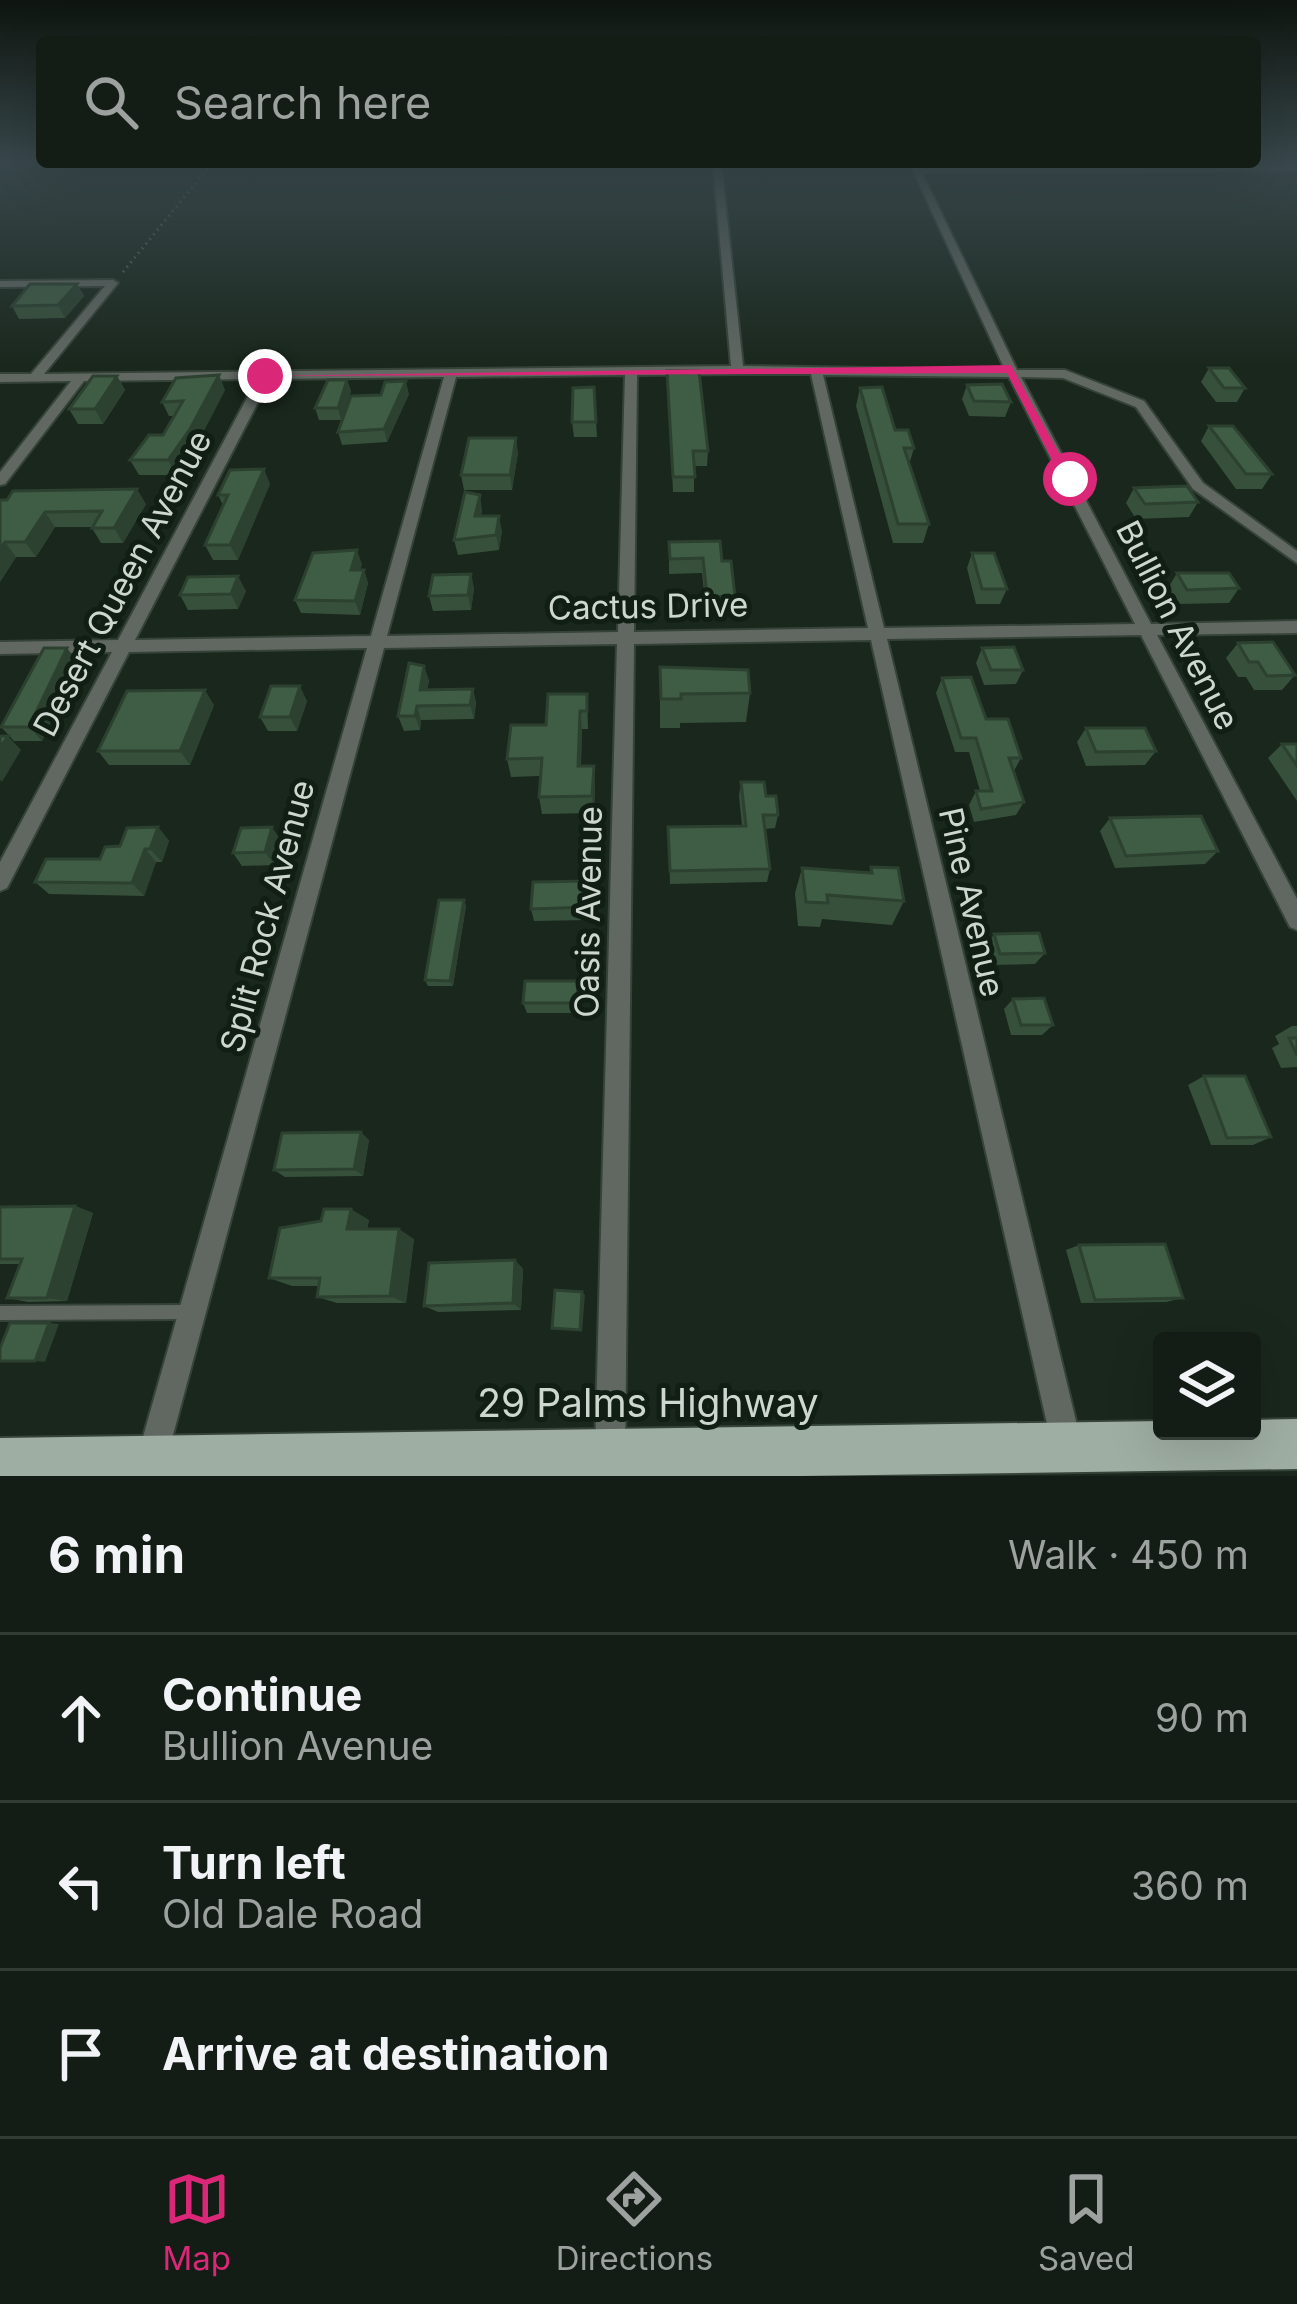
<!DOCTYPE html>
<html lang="en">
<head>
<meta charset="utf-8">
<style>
  :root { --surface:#131d15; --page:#202a22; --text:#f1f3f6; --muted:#9da2a0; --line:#323b34; --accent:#db2777 }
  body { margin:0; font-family:Inter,sans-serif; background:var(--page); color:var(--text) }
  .controls { position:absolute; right:36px; bottom:36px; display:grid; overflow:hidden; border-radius:12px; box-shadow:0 12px 48px #0002 }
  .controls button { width:108px; height:108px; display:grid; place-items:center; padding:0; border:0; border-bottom:3px solid var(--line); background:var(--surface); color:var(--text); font:60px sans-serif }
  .stop { position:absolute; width:36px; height:36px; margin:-27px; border:9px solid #db2777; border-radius:50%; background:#fff }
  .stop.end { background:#db2777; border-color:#fff; box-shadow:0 3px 12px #0008 }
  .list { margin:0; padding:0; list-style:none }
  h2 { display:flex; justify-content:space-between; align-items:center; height:156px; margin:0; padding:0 48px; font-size:51px }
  h2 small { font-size:39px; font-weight:400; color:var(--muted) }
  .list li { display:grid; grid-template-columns:78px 1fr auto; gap:36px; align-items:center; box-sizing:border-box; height:168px; padding:0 48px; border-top:3px solid var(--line) }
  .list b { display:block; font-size:45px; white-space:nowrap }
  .list p { margin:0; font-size:39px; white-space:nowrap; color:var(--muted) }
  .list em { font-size:39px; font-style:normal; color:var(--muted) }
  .icon { flex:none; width:66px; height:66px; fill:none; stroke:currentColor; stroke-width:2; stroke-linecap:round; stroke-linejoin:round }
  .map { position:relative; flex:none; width:1297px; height:1476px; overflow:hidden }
  .search { position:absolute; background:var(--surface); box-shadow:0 12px 48px #0002; left:36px; right:36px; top:36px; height:132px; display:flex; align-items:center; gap:30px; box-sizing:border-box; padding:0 42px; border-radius:12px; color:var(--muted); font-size:45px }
  .sheet { height:660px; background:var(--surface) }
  nav { display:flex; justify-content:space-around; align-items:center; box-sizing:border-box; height:168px; border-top:3px solid var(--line); background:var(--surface); font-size:33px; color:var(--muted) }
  nav a { display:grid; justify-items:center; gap:6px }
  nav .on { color:var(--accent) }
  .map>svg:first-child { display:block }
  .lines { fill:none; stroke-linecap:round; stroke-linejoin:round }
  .service-casing { stroke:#364339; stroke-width:18 }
  .minor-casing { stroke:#364339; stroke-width:4 }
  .primary-casing { stroke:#364339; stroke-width:4 }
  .path { stroke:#5b675d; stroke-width:3; stroke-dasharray:1.5 4.5; stroke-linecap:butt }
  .service { stroke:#616862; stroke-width:14 }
  .minor { fill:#616862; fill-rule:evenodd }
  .primary { fill:#9faea2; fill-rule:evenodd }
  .wall { fill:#36503b }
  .shaded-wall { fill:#2c4130 }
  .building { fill:#3f5d45; stroke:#2c4130; stroke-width:3 }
  .route { fill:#db2777 }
  .labels { text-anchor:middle; stroke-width:10; stroke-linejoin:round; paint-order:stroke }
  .street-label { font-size:33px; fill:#ced7cf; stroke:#101e13 }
  .near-street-label { font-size:39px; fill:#ced7cf; stroke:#101e13 }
</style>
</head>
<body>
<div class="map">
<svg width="1297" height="1476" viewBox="0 0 1297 1476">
  <rect width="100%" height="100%" fill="#19271c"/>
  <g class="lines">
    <defs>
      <path id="service" d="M0,1313L187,1312"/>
      <path id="minor" d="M713,162H721L743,366L1005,370L909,162H917L920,167L1297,165V171L922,173L1017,370H1065L1144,401L1203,483L1297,551V563L1193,489L1136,407L1063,378L1021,377L1151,624L1297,621V633L1157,635L1297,899V930L1290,927L1141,635L887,639L1082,1446L1077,1456L1067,1461L1057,1456L1052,1446L871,640L634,644L625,1452L621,1463L610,1467L599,1463L595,1452L617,644L384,648L162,1476H132L367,648L129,652L7,888L0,891V862L112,652L0,654V642L118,640L257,379L84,381L5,484L0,485V472L71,381L0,382V374H31L105,286L0,287V281L113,280L118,283L44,374L731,366ZM737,374H811L868,628L634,632L637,375ZM625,375L618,632L387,636L456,377ZM823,375L1009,377L1135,624L884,628ZM444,377L371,636L135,640L270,379Z"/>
      <path id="primary" d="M1297,1419V1469L802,1476H0V1438L1162,1421V1431H1252V1420Z"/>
    </defs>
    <use href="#service" class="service-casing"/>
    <use href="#minor" class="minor-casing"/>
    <use href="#primary" class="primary-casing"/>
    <path class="path" d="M123,272L213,162"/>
    <use href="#service" class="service"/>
    <use href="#minor" class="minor"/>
    <use href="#primary" class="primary"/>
  </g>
  <path class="wall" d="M617,162H697V166L617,167Z
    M77,284L84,296L65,318L19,319L12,306Z
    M1209,368L1245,388L1237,402H1216L1201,382Z
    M667,371L708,451L707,466H694V492H673Z
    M117,376L125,390L103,424H78L69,409Z
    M347,380L351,391L341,420H319L315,408Z
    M967,385L1011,402L1005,417L969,416L962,399Z
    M594,387L597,437H574L572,422Z
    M860,388L895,430L914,448L909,465L929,524L923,543H893L856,406Z
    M225,390L197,444L176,475H139L130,460L163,435L174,416H169L162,402Z
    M409,394L387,442L342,445L338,432L381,395Z
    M1209,426L1272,474L1262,489H1236L1201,441Z
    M518,453L512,490H464L461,475Z
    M270,484L238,560H213L205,545L223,505L218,495Z
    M1134,488L1198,502L1189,517L1136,519L1126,503Z
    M0,500L146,504L123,543H101L92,528L93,527H55L36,557H16L0,582Z
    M482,510L481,516L502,531L499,550L458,555L454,540Z
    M669,542L722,561L735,596L733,611H706L702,573L669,574Z
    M972,553L1007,589L1000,604H976L967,568Z
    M362,564L360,570H364L368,583L360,615L301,613L295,600Z
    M1177,573L1239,588L1229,603L1178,604L1168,588Z
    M471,574L474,589L471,610L433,611L429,596Z
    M246,591L238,609L188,610L180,595Z
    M1238,643L1295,675L1282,690H1254L1246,677H1238L1226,658Z
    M982,648L1023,670L1016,684L984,685L976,663Z
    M78,663L42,741H14L1,727Z
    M424,666L429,681L427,690L473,689L476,703L474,719L421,720L420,730L404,731L398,716Z
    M660,667L750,693L746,722L680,723V728H660Z
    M942,678L986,719L1021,758L1014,771L1024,802L1016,815L974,822L969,805L976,791H980L969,752H955L936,693Z
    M587,694L588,729H582L581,766L595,784L594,813L542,814L539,797L540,776L511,777L507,759L546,725Z
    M307,701L297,731H268L260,717Z
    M214,705L190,765H109L98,751Z
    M1086,728L1156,751L1145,765L1086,766L1077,742Z
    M1282,744H1297V801L1268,758Z
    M741,782L766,796L778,815L775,828L765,829L770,869L767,882L670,884L668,827L742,826L739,796Z
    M1110,818L1218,851L1205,864L1115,868L1100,831Z
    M158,827L169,841L162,862H156L144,896L49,894L35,882L100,859L120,846Z
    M281,841L274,865L242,866L233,853Z
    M871,867L904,901L892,925L822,919L820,927L798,926L795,893L802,868L869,873Z
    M589,881V920L534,921L531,909Z
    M464,900L466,906L453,986H428L425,980Z
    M994,934L1045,953L1035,964L991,965L986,946Z
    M578,981L580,992L579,1013H527L523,1003Z
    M1013,999L1053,1025L1042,1035H1011L1004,1009Z
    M1292,1026H1297V1067L1281,1068L1272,1048L1279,1044L1275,1036Z
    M1204,1076L1271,1137L1253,1145H1211L1188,1085Z
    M369,1140L363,1176L285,1177L274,1170Z
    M75,1206L93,1213L67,1301L28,1302L7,1298L20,1264H0V1207Z
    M369,1220L367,1229L414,1239L406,1303H337L317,1297L318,1286H292L269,1278Z
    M1079,1245L1183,1298L1166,1302L1081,1303L1066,1250Z
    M515,1260L523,1269L521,1310L438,1312L424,1306Z"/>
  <path class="shaded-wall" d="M77,284L84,296L65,318L58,305Z
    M219,375L225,390L197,444L176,475L168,460Z
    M117,376L125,390L103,424L95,409Z
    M347,380L351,391L341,420L338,408Z
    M406,381L409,394L387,442L384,429Z
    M516,438L518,453L512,490L510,475Z
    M264,469L270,484L238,560L230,545Z
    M137,489L146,504L123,543L114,528Z
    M480,495L482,510L478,531L475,516Z
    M45,512L55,527L36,557L25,542Z
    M499,516L502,531L499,550L496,535Z
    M5,542L16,557L0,582V549Z
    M357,550L362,564L355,583L351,570Z
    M364,570L368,583L360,615L355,601Z
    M471,574L474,589L471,610L468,595Z
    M238,576L246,591L238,609L231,594Z
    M67,648L78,663L42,741L29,727Z
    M424,666L429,681L424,704L420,690Z
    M300,686L307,701L297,731L290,717Z
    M473,689L476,703L474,719L470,705Z
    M205,690L214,705L190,765L180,751Z
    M417,706L421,720L420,730L415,716Z
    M580,711L582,729L580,784L578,766Z
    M8,736L21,750L2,782L0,780V748Z
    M594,766L595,784L594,813L592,796Z
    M158,827L169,841L162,862L150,849Z
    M272,827L281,841L274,865L265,852Z
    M145,849L156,862L144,896L132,883Z
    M464,900L466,906L453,986L450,981Z
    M361,1132L369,1140L363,1176L354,1169Z
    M75,1206L93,1213L67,1301L47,1298Z
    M351,1209L369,1220L365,1240L347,1229Z
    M399,1229L414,1239L406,1303L390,1296Z
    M515,1260L523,1269L521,1310L513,1303Z
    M582,1292L585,1295L582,1332L580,1330Z
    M49,1323L59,1324L45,1362L35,1361Z"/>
  <path class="building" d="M30,284H77L58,305L12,306Z
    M1209,368H1229L1245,388H1224Z
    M667,371H699L708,451H693L695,477H673Z
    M219,375L190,429L168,460H130L149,435H163L183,401L162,402L176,378Z
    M93,376H117L95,409H69Z
    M328,380H347L338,408H315Z
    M406,381L384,429L338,432L351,396L381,395L385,382Z
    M1002,384L1011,402L974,401L967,385Z
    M594,387L596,422H572L573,388Z
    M882,387L895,430H908L914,448H904L929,524H898L860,388Z
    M1209,426H1233L1272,474H1246Z
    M469,438H516L510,475H461Z
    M264,469L230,545H205L228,495H218L230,470Z
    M1187,486L1198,502L1145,504L1134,488Z
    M137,489L114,528H92L102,511L45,512L25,542H5L0,549V500H7L13,491Z
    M465,492L480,495L475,516H499L496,535L454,540Z
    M720,541L722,561H731L735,596L707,597L703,558L670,559L669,542Z
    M357,550L351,570H364L355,601L295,600L313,553Z
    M972,553H994L1007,589H982Z
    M1177,573H1229L1239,588L1187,590Z
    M471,574L468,595L429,596L433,575Z
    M238,576L231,594L180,595L188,577Z
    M1273,642L1295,675L1267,676L1258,662H1249L1238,643Z
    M1014,647L1023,670H991L982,648Z
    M44,648H67L29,727H1Z
    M409,663L424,666L420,690L473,689L470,705L417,706L415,716H398Z
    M660,667L748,670L750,693L681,694V699H661Z
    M971,677L986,719H1008L1021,758H1009L1024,802L981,809L976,791H992L976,738H961L942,678Z
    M271,686H300L290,717H260Z
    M205,690L180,751H98L127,691Z
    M548,694H587V711H580L578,766H594L592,796L539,797L542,758L507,759L511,725H546Z
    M1086,728H1145L1156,751L1096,752Z
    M0,736H8L0,748Z
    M1282,744H1297V766Z
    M741,782H764L766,796H776L778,815H763L770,869L670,871L668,827L746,826Z
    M1201,816L1218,851L1126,856L1110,818Z
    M158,827L150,849H145L132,883L35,882L46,859H100L105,847L120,846L127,828Z
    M272,827L265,852L233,853L241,828Z
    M871,867L898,868L904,901L827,895L828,903L806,902L802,868L872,873Z
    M589,881L588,907L531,909L533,882Z
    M439,900H464L450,981L425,980Z
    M1039,933L1045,953L1000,954L994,934Z
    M525,981H578L577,1003H523Z
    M1044,998L1053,1025H1021L1013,999Z
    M1289,1038H1297V1055Z
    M1204,1076H1245L1271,1137L1227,1138Z
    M361,1132L354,1169L274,1170L282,1133Z
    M75,1206L47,1298H7L22,1259H0V1207Z
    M324,1209H351L347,1229H399L390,1296L317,1297L320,1278H269L280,1228L321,1221Z
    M1165,1244L1183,1298L1095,1300L1079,1245Z
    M515,1260L513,1303L424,1306L429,1263Z
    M555,1290L582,1292L580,1330L552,1328Z
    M10,1323H49L35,1361H0V1348Z"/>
  <linearGradient id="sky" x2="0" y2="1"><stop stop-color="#0e150f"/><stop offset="0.44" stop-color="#38474b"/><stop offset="1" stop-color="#38474b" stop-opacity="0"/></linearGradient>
  <rect width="1297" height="368" fill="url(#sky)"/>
  <path class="route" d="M1011,365L1075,482L1062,479L1007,373L258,376Z"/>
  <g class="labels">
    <g class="street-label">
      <text transform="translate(122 583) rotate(-62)" y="12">Desert Queen Avenue</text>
      <text transform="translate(648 606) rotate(-1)" y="12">Cactus Drive</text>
      <text transform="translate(1178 625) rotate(63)" y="12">Bullion Avenue</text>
      <text transform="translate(972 902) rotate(77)" y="12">Pine Avenue</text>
      <text transform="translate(588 912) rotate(-89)" y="12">Oasis Avenue</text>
      <text transform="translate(267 916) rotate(-75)" y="12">Split Rock Avenue</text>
    </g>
    <g class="near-street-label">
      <text x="648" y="1417">29 Palms Highway</text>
    </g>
  </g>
</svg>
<div class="controls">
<button><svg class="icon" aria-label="layers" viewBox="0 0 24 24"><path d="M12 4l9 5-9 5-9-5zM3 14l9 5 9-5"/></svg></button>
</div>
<div class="stop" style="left:1070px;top:479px"></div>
<div class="stop end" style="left:265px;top:376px"></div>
<div class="search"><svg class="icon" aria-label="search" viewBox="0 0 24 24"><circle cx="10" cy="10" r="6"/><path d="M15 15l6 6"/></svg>Search here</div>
</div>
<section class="sheet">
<h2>6 min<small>Walk · 450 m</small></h2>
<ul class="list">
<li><svg class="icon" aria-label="ahead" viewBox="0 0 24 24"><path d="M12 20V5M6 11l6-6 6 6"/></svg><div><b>Continue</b><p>Bullion Avenue</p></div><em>90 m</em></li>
<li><svg class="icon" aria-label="left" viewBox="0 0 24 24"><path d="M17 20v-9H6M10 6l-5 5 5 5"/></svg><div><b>Turn left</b><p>Old Dale Road</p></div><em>360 m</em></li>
<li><svg class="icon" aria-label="arrive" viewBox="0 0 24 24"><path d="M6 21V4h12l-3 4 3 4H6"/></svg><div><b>Arrive at destination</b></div></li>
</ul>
</section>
<nav>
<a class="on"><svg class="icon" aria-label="map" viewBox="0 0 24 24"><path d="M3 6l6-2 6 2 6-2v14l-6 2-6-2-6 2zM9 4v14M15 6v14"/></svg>Map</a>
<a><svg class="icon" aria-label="directions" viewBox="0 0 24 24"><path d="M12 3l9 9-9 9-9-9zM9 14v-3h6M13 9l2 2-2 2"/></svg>Directions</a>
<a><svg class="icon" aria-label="saved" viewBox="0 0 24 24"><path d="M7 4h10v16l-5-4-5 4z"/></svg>Saved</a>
</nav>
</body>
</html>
